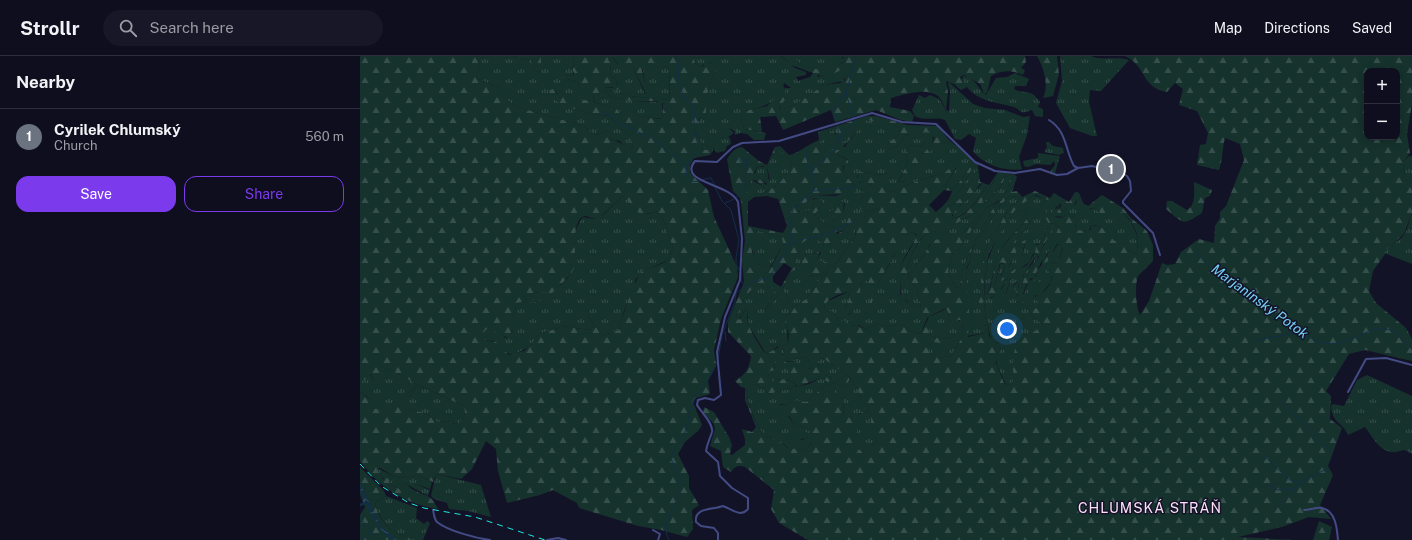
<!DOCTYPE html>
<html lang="en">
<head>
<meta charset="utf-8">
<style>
  :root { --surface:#0e0e1e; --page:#171727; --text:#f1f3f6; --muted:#9b9ca4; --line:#2e2e3c; --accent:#7c3aed }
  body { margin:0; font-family:"Public Sans",sans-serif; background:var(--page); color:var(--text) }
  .controls { position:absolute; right:12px; top:12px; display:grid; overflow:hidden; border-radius:8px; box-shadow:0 2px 10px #0003 }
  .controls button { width:36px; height:36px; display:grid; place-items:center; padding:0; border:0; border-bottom:1px solid var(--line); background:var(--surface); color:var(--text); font:20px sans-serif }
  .you { position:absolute; left:647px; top:273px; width:14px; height:14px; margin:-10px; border:3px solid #fff; border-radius:50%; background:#1a73e8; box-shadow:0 0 0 6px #1a73e833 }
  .badge { display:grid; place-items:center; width:26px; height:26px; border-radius:50%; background:var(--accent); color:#fff; font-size:13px; font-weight:700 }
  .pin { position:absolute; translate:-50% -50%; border:2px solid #fff; box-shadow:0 1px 4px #0006 }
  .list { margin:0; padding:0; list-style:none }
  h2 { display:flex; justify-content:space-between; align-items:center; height:52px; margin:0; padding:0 16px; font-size:17px }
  h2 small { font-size:13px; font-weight:400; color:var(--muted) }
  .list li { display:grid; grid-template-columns:26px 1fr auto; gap:12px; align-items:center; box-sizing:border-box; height:56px; padding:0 16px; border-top:1px solid var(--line) }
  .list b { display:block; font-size:15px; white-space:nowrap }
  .list p { margin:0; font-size:13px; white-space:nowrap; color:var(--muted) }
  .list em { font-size:13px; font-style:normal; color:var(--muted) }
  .actions { display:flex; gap:8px; padding:12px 16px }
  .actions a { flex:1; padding:9px 0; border:1px solid var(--accent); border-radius:12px; text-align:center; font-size:14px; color:var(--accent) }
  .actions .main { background:var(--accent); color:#fff }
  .icon { flex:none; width:22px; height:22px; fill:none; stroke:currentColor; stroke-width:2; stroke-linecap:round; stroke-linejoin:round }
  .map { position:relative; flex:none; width:1052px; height:484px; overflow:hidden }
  header { display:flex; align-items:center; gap:24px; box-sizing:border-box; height:56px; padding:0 20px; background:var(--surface); border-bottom:1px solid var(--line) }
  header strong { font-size:19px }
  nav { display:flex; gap:22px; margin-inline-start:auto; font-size:14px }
  .search { width:280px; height:36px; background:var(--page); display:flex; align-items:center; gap:10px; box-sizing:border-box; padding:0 14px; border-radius:22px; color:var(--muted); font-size:15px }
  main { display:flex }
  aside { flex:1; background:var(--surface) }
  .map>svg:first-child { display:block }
  .grass { fill:url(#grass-tufts); fill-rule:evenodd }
  .forest { fill:url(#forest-firs); fill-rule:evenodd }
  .water { fill:url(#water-waves) }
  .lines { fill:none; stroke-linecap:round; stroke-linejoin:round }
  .stream { stroke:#122f48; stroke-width:1 }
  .canal { stroke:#122f48; stroke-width:2.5 }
  .street { stroke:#424b83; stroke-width:2 }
  .rail { stroke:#1aebdd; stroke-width:1; stroke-dasharray:6 5; stroke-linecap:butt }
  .labels { text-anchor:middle; stroke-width:3; stroke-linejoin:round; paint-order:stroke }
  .water-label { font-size:14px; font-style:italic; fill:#74cdf3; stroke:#131328 }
  .neighbourhood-label { font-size:14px; letter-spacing:1px; fill:#fcdff6; stroke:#131328 }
</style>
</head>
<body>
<header>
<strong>Strollr</strong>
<div class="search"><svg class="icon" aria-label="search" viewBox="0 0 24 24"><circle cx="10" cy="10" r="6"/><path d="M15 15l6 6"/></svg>Search here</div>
<nav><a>Map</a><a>Directions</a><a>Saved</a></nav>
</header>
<main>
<aside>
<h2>Nearby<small></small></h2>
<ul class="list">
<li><span class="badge" style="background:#6b7280">1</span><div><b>Cyrilek Chlumský</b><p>Church</p></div><em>560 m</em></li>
</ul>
<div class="actions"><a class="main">Save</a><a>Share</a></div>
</aside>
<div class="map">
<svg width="1052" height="484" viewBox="0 0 1052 484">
  <defs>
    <pattern id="grass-tufts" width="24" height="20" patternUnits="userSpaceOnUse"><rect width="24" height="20" fill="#16322c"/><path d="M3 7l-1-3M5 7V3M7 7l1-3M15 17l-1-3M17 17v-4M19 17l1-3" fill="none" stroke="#374f4c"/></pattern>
    <pattern id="forest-firs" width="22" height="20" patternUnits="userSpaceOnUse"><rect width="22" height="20" fill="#16322c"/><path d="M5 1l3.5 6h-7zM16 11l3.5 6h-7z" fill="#374f4c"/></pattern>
    <pattern id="water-waves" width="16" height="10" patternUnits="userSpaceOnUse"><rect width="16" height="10" fill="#122f48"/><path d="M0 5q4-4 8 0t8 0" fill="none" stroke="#344d63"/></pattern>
  </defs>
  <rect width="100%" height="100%" fill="#131328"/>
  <path class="grass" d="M115,0H153L167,4L171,3L177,16L181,15V0H213L215,7L212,12L214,20L203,19L207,23L218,26L219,31L225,39L237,38L241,35L247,36L249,40L270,45L302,46L303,63L262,58L256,52L236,47L233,44L234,40L231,45L210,43L200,36L198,38L194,34V42L207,53H217L227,57L249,60L268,79L273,90C269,95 262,89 260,85L249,83L247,75L237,79L229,75L224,70L157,51L141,40L140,32L116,22L120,10Z
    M333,0H421L435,12L446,16V19L436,21L438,25L450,21L454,16L457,17L458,21L482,13L485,14L486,19L483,25L464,29L443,44L421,55L419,48L425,44V32H431L424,27C421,46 402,52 386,54L381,62L384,73L406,77L404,84H394L387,78L381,77L375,79V75L369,72L374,77L368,81L370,82L371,88L367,90L365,95L357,97L353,92V95L341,93L342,91H349L342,88L335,75L337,67L346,55V43L353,18L356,17L352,7L347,6L341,11L335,7Z
    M436,0H483L482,1L483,4C475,21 447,14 436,4Z
    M700,0H731C739,5 757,0 769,4L741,35L730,34L729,46L737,80H732L710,72L696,47L702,25Z
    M253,2C258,12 264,10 273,11L285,38L289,33L294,30L285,27L283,13L308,10C310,15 310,38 309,44L269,40L245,33L244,31L254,32L258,29L254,21L252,22L250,16L251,7L248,4Z
    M655,17L669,23L666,30H655L654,33C666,39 671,32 680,46L678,51L683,53V61L675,60L672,54C656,60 664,53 650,50C630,45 612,44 602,23L603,20C612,20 618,30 623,37L626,39L636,22L647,21Z
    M589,26L613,48L625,52L645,54L663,61L670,60L667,79L659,101L662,113C646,116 623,109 613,95L616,82L609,78L601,84L595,83L585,64C575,60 565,66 555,60L552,54L559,39L565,42L570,39L579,43L586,54L589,55L590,35L588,28Z
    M505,64C516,65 527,66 537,70L540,74L538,79L527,89V93L538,90L545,80L572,74L568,82L573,80L572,88L563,98L560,97V92L566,86L557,91L549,89L546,97L548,106L538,126C556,132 569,69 598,91C603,95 610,101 613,107L598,128L592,134L585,130L597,111L582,119C576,117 538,133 530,136L525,132L531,117L517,119L504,116L497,119L499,127L504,125L512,129L502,134L503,141L501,143L503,156L519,152L505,160L495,176V181L478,205L458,226L445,244L437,248L431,257L426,261L428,287L422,291L425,298L420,299C426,305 437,303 445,301L448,303L452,311L444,316L438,313L435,305H426L436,331L449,328L461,322L468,326L471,325L472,322C464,318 458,314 458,305L463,302L490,321L498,334L501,345L507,349L509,354L497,358L510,356L517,385L512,390L508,398C494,398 493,371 491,360L487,362L484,360C484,351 485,340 474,338L475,334L489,325L485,320L472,328L466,329L446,346L433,345L428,348H419L433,367L449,373C453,381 452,388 446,394L429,393L420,385L413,384L410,380L407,382C399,377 384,341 387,331L394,328L402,331L409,338L434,331L433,327L428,323L415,324L412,327L408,319L410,315L415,313L414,307L419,292L418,290L409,297L405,296L389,270L387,255L385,254L378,264L376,260C382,242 394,220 415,234L404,257L419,238L431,244L422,234L432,215L437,213L451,220L455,219L460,220L470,209L457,204L461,196L459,195L452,199H446L439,210H436L434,203L443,185L452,181L464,187L463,192L468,193V189L496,170L494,160L489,161L484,174L475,177L473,172C467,169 462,165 456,161L455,158L463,148L460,143L457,142L452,143L453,151L450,154L442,157L437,154L436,151L439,148H444L454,139L476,140L496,132C489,119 478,121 487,103L472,96L477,97L478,95H462L458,90L466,92L457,89L469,75L474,74L478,86L489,83L483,91H485ZM481,146L485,147L483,157L475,165H472L470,156L476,152L474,150L479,149ZM442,376L448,381L432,388L426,384Z
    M686,86H689L693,90L703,92L704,97L699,99L684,96L687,91Z
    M418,91L432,106C429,124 406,141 388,139L386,131L392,124L404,131L407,128L395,119L397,110L405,111L407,122L410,125L407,110Z
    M678,97L700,100L695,117L690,116L695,109L694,105L690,109L676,108L668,111L664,110L663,105L678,102Z
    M1049,100H1052V126L1045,124L1043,120L1044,105Z
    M616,109L618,113L605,138L592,150L588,149V146L599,136L613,111Z
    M638,117H643L645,120L632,140L625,147L622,146Z
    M647,118L654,119L642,144L635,149L611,192L602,216L600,231L595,232L588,215L592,199L599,193L626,152L640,145L636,142V139Z
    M622,128L627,131C617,143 610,157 595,162L593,161V157Z
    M673,139L689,144L690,149L696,153L701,147L698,153L701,158L706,151L715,149L718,143H721C724,150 727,154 734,152L740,157L754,158L761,163L759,156L762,155C772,167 782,180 776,197L774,198C765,193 764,185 756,179L755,185C748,181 744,168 731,169L729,175L717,174L715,170L718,164L714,160L712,161L706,155L704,161L693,160L690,154L686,161L689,168L694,167L698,170L699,175L685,202L693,196L698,188L703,190L698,206L691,207C692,227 693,224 680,239L674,240L680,248L678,253L655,244L667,251L673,261L683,268C677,278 665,280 657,288L653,326L651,328L646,329L637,309V299L641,293L638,286H635C628,281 629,272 627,264C622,229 623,206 641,175C645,168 649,160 655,154L665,157L667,160V163C657,176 642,186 637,202C633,211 632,231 627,238L631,242L635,239L646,238L654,212L640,234L634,232L641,206L645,210L640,221C650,212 654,203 657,190L660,188L663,192L662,201L666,184L655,188L649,197L646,194C654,179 675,176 669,155C668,152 665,150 664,147ZM689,170L686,186L680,196C687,214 676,208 676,220L668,226L664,238L658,241L653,230L656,226L659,228V233H661L664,223L678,202L676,193L672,188H680ZM675,197C677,208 665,212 663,221L660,213L669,206L673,198Z
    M263,140L287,158L296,156L303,163L313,192L308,204L284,215L275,224V231L264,255L259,274L243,280L227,259L233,271L231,274L215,272L209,270L201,271L182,277L169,291L153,299L147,297L134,285L123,284V277L127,273L137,275L146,282L152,276L156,248C164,244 172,248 180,245L165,243L163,240C173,234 186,238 196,232C229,212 203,186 223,161L234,163L243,159Z
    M659,140L660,143L648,154L624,196L623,214L619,245L621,247L624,246L626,265L623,269L627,270V273L625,277L607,280L606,214L611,204L610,197L640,149L649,141Z
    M1052,157V208L1024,197C1030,187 1039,186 1044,179C1048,173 1049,164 1052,157Z
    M614,158L618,157L620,159L601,179L586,181L570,188L566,197L556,208L549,226L557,232L561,252L545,242V245L563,257L571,260L586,253L589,260L587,265H602L603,280L591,300L578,302L569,297V290L573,286H594L591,283L571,281L569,276V261L567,262L561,277L557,278L542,268L527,271L518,268L505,273L499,269L490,270L478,264L473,256L467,255L464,250L466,246L488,236L489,243L485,252L489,259L496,250L502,226L504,224L509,225V236L513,241L503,262L506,261L520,224L533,202L541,184L546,178L554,176L557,181C543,202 535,215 539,240L541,238V223H548L549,218L547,214C548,205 557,184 566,179C572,175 582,174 589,171C597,167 606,162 614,158Z
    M395,174L422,181L423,189L410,211L398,208C390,199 393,186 395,174Z
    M27,312L57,328C48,339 36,346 30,359L12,352L13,347L8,341L0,336V327L10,318L13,325L15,319Z
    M1007,319L1052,340V398L1045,394C1041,394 1037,397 1032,396C1019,395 1012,380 1005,371L988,379C983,366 972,368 971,350L973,348L984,350L997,324Z
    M58,329L104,350L105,356L99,369L97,370C90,363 86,366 77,366L68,358L36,350L50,340Z
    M17,412L35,421L46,422L57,419L72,426L70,433L53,427L70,434L68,440L44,427L40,433L28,428V426H31C24,423 20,421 16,414Z
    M76,418L121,429L131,461L108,455L89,453L87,447L74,443L71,440Z
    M26,440L57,452L56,462L64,468L67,465L70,467L63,484H51C47,480 44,482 39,479C27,474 19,460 15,448L17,445Z"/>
  <path class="forest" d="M0,0H115L120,10L116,22L140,32L142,40L157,51L224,70L229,75L237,79L247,75L250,78L249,83C259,84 262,90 271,92L273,90L268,79L249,60L227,57L217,53H204L188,35L193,33L197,38L200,36C214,46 217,42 231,45L233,40V45L236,47L256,52L260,57L299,63H303V47L296,45H270L249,40L247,36L241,35L237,38L226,40L220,34L218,26L201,21L203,19L214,20V17L212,13L215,7L213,0H333L335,7L341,11L344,10V5L347,4L348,6L354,8L356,17L353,18L346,43V58L339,63L335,75L342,88L350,92L342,91L341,93L353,95L350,99L334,102L330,109V117L348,134L354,161L377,211L378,221L361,263L354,294L356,309L348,325L350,338L336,342L333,346L342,369L338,375L325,386L318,398L329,420V432L339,449L332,454L333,473L327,481L301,474L278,470L219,452L217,447L193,434L180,439L147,447L138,415L136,393L126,385L112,413L101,423L76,418L73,426L57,419L46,422L35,421L20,412L16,413L23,423L28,422L31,423L32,425L28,426L30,429L40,433L44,427C48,429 49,431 52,433C65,441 71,437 78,453C45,448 19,431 0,405V336L13,345V352L30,358C34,346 49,339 57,328L27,312L19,319L15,320L13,325L11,318L0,327ZM253,2L260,11H273L286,38L289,33L294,30L285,27L282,14L308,10C310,15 310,38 309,44L269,40L245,33L244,31H252L257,34L259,32L254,21L252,22L250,16L251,7L248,4ZM263,140L279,157L284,158L296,156L303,163L313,192L308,204C300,210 291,211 283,215C276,218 261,265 259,274L243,280L223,254L233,271L231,274L215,272L209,270L201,271L180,278L172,288L164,295L149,299L136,286L123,284V277L127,273L149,282L153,272L156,248C165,243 173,249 181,244L165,243L163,240L177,236L192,237C198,231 210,221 214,212C217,203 210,160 226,160C230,161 234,163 238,163ZM58,329L104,350L105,356L98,369L87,365L77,366L68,358L37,350L50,340Z
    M153,0H181V15L177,16L171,3L167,4Z
    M422,0H436L437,5C452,15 464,16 480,8L483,6V0H665L666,6L661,12L665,14L663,19C651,14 642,14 631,20L627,37L624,38L620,28L604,19L600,21L607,31L601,34L594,28L586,25L588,36L586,54C584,50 581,43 578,40C565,31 544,39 531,42L530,51L550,55L554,60L552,66L541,64L516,54L475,66L471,54L423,74L416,60L400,61L402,76L384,73L381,62L384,55L407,50L419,38L424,30L426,39L425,44L419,50L421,55L441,45L464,29L480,27L485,24V14L482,13L477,16L461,20L431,9Z
    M677,0H697L699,18L693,40L683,42C689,29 684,12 677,0Z
    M765,0H1052V48L1047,78L1050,97L1044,105L1043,120L1045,124L1052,126V157L1044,178L1026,194L1025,198L1013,215L1009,235L1016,247L1046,272L1052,283V305L1005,294L989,298L966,335L971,340L970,363L982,372L968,410L973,419L960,449L971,463L949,461L922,471L878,481L934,484H448L419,467L411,453L414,434L385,411C378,409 375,410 371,416L363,411L361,395L350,390L355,373L354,368L343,356L344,351L354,356L369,381L372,389L370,398L372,399L385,389V383L382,373L392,376L396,371L385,344V332L381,331L375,325C386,318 389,313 391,300L368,276V266L384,226L382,204L385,185L381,146L380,142L373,135L367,103C372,96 374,92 382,91L399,105L407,109L415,91L420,90L429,99C435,99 451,87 459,84L458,76L507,60H516L548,69L578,70L588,83L618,108L620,126L629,129L638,116L654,118L657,121L652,136L657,135L662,141L675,135L690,142L694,137L709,146L715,136L719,137L723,147L728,150L742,139L763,152L771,162L787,175L793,189V205C789,210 783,214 779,219C774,225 776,252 780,259L789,245L802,207L807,209L815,208L821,196L839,183L854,187L855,170L860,162V156L866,150L884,104L880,88L865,82C862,93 863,103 859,114L837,109L840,89L846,88L848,77L837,55L819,49L823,33L815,27L807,36C781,32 787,10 765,0ZM1007,15H1037V81H1007ZM506,64C516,66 527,67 537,70L540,74L538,79L527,89V93L538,90L545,80L572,75L568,81V83L573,80L574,82L572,88L563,98L560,97V92L567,85L557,91L549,89L546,97L548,106L538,127L548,124L570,96L579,88L584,86L594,88L613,107L598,128L592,134L585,130L597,110L595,108L582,119C577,117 538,133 530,136L525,132L531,121V117L517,119L504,116L494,117L498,120V127L504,125L512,129L502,134L503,141L500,144L499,151L503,156L519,152L505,160L496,173L495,181L478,205L458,226L445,244L437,248L431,257L426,261L425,265L429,279L428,287L422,291L425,298L419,299C426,305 437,303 445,301L448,303L451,312L444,316L438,312L435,305L424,306L437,331L461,322L468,326L471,325L472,322C464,318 458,314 458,305L463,302L490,321L498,334L501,345L507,349L509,354L496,358L510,356L512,370L517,385L510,392L508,398L503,397L498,392L497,371L494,361L484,360C483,351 486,340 474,338L475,334L489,325V322L485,320L472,328L466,329L446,346L435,344L428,348L418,349L423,358L430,361L433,367L446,372L450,376L451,387L446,394L427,392L419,384H413L410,380L407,382C398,376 384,341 387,332L394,328L402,331L409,338L434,331L433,327L427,323L415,324L412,326L408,319L410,315L415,314L414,307L417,305L419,291L408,297L404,296C396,283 386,271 387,255L385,254L379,264L376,260C382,243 394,220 415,234L404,257L419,238L426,243L427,246L434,247V245L431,244L422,234L432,215L437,213L449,220L455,219L460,220L470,209L468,207L457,204L460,195L452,199H446L439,210H436L434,203L443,186L452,181L464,188L462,193L466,195L468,193V189L490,175L495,174L500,162L498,157L489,161L484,174L477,178L475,177L473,172C467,169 462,165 456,161L455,158L463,148L459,142L451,144L453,151L447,156H439L436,151L439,148H444L454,139L494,138L496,132C491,123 483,121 483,110L488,106L486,103L472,96L476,97L480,94L462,95L458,90L467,93L473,90L467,92L458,89L469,75L474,74L476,77V85L482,86L489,83L483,92ZM418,91L432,106C429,123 406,142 388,138L386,131L392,124H395L405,132L408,131L394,117L397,110H404L409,128L407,110ZM616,109L618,112L605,138L592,150L588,149V146L599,136L613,111ZM638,117H643L645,120L632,140L625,147L622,146ZM647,118L654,119L642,144L635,149L611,192L602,216L600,231L595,232L588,215L592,199L599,193L626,152L640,144L636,142V139ZM620,128L627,131C618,142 609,160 594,162L592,160L593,157L615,135ZM584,134L592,135C590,144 583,150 576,156L569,149ZM673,139H676L690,145L685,161L689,168L694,167L699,171L684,207L687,206L697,188H700L703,192L698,206L687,208V213L692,221C691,230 682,240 673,241L680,248L678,253L654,243L667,251L673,261L683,268C677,276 671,276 663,281C650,289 654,313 653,326L651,328L646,329L644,327L636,307L642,288L635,286L629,280L624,235L625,220L629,197L644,170L655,154L665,157L667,160V163C658,175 646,184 639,197C632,210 634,228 627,239L628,243L635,239L645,240L651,221L658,211L651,216L641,234L639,230L637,233L634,232L640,207L642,206L645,210L640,223L642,225C647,220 646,216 649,210C654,201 656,202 657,190L660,188L663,192L660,205L666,184L655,188L649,197L646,194L669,170L671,157L664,147ZM407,140L418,143L427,170L423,177L388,170V146L394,141ZM659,140L660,143L648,154L624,196L619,246L620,248L624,246L626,265L622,268L627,270V273L625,277L608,281L609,254L606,224V212L611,204L610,197L640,149L649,141ZM719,143L726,152H734L744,160L751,158L761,163L763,161L759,156L762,155C773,166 782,180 776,197L774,198C765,193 764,185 758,178L756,179L755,185C750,182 751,178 747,175C744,172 735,169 731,169V173L729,175L717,174L715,170L718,164L714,160L712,161L706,154L704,161C699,163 694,161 691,157L690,149L694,153L701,147V150L697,156L701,158L706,151H713L716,145ZM618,157L620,159L601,179H592L572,185L566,197L554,211L549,226L557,232L561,252L543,241C547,248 562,257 570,260L584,253L587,254L589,260L584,267L585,270L599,264L602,265L603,280L591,300L578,302L569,297V290L573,286L592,288L594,285L591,283L571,281L569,276V261L561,277L557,278L542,268L527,271L518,268L505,273L497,269L490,270L485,265L478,264L473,256L467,255L464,250C469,241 479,238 488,236L489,243L484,255L486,259C501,255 498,237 502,226L507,224L509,225V236L512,241L503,262V265L506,263L520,224L546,178L554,176L557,179C550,199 528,218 540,241L541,223H548L549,218L547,214C548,205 557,183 566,179C573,175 582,174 590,171C599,166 608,160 618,157ZM395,174L422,181L423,189L411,211L398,208L392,196L395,187ZM424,207L432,212L421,231L413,226V220Z
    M834,126L852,134L850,140L845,142L842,157C822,170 824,168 806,153L807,145H812L827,154C836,149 834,136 834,126Z
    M484,145L483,157L475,165L469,164L468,159L475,152L474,149H479L481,146Z
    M692,169V174L680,196L683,201C681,209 676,214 675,222H671L666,229L662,242L660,244L653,230L658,226L659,233H661L664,223L679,201L675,196L676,193L670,186L677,189L680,188L689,170Z
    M675,197L676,200L662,221L660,218V213L667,209Z
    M682,213L684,214L678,225L682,227V230L679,232L676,230L669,237L672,226L677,223Z
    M444,375L448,377V381L441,383L440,387L432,388L426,385L427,382Z
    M0,411L24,435L26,440L17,445L15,448C19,463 31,480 48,481L51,484H0V459L5,451L0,438Z
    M959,465L972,471L969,484H953Z"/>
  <path class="water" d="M0,427L21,471L37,484C20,484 6,446 0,433Z"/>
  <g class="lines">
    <path class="stream" d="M317,0L319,13L318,26L324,41L332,49L335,55L333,75L338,88L337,96L327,109L326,119C334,132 341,122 351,122L354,128
      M241,56L252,60L260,68L290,81L326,109
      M479,84L495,65L486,38
      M446,96L450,119
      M377,101L384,110
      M355,131L362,145L371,154L379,184L376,202V208L379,214
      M454,135L497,131
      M365,147C391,138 384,122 387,100
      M431,188L443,183L465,179L493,166
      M836,197C850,215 875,224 894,237C917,253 936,281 965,287C988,292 1013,265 1032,275C1039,279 1046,288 1052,293
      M386,231L393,226L400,225L401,222L406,224C415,214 430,192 431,179C432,171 429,161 433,154C438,143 452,141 456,130L451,121L454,112L474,94L478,88V66L473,56V53L486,37L496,0
      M365,276L366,285
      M897,284L941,276
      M358,303L362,279L375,246L376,237L385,231L381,224V216
      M921,345L953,376L972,398
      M904,400L930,424L940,426
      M909,429L918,434L933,433
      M918,449L941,426L968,412
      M915,452L916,451
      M0,462L18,484
      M3,484L11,476
      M309,484C299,468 317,449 321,433C324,419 309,412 312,399C313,393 319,389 322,384C328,372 328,358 333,346C340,332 351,323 357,306"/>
    <path class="canal" d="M0,449L7,446"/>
    <path class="street" d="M689,64C707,75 705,94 714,110L718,112L732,110L762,117L767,120L770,125L771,135L763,145V147L793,177L800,199
      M988,336L1006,303L1026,302L1052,309
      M73,454C74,458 74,463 77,466C88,475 116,482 130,484
      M944,454C949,454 957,451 962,452C976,455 977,473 978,484
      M293,474L300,478L298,484
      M187,484L198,482L206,484
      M358,484V477L354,472L341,470L336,466C334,451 353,454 363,450C372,453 380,462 388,453V442L372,432L360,420L358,406L346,395C347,387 350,383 352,376C354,368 341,356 337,349L338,344L345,342L354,344L361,339L357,296L365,261L380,224L382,183L378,146C370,127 317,127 335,105L357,106L373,91L382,87L419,85L512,57L542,66L576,68L615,106L635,115L655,117L680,113L697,119L707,118L718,112"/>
    <path class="rail" d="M0,408L21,430L49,447L64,452L115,461L185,484"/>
  </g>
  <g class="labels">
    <g class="water-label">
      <text transform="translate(900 245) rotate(36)" y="5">Marjanínský Potok</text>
    </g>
    <g class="neighbourhood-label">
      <text x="790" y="457">CHLUMSKÁ STRÁŇ</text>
    </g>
  </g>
</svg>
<div class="controls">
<button>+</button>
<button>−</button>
</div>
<div class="you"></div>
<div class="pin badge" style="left:751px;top:113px;background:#6b7280">1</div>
</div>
</main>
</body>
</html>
